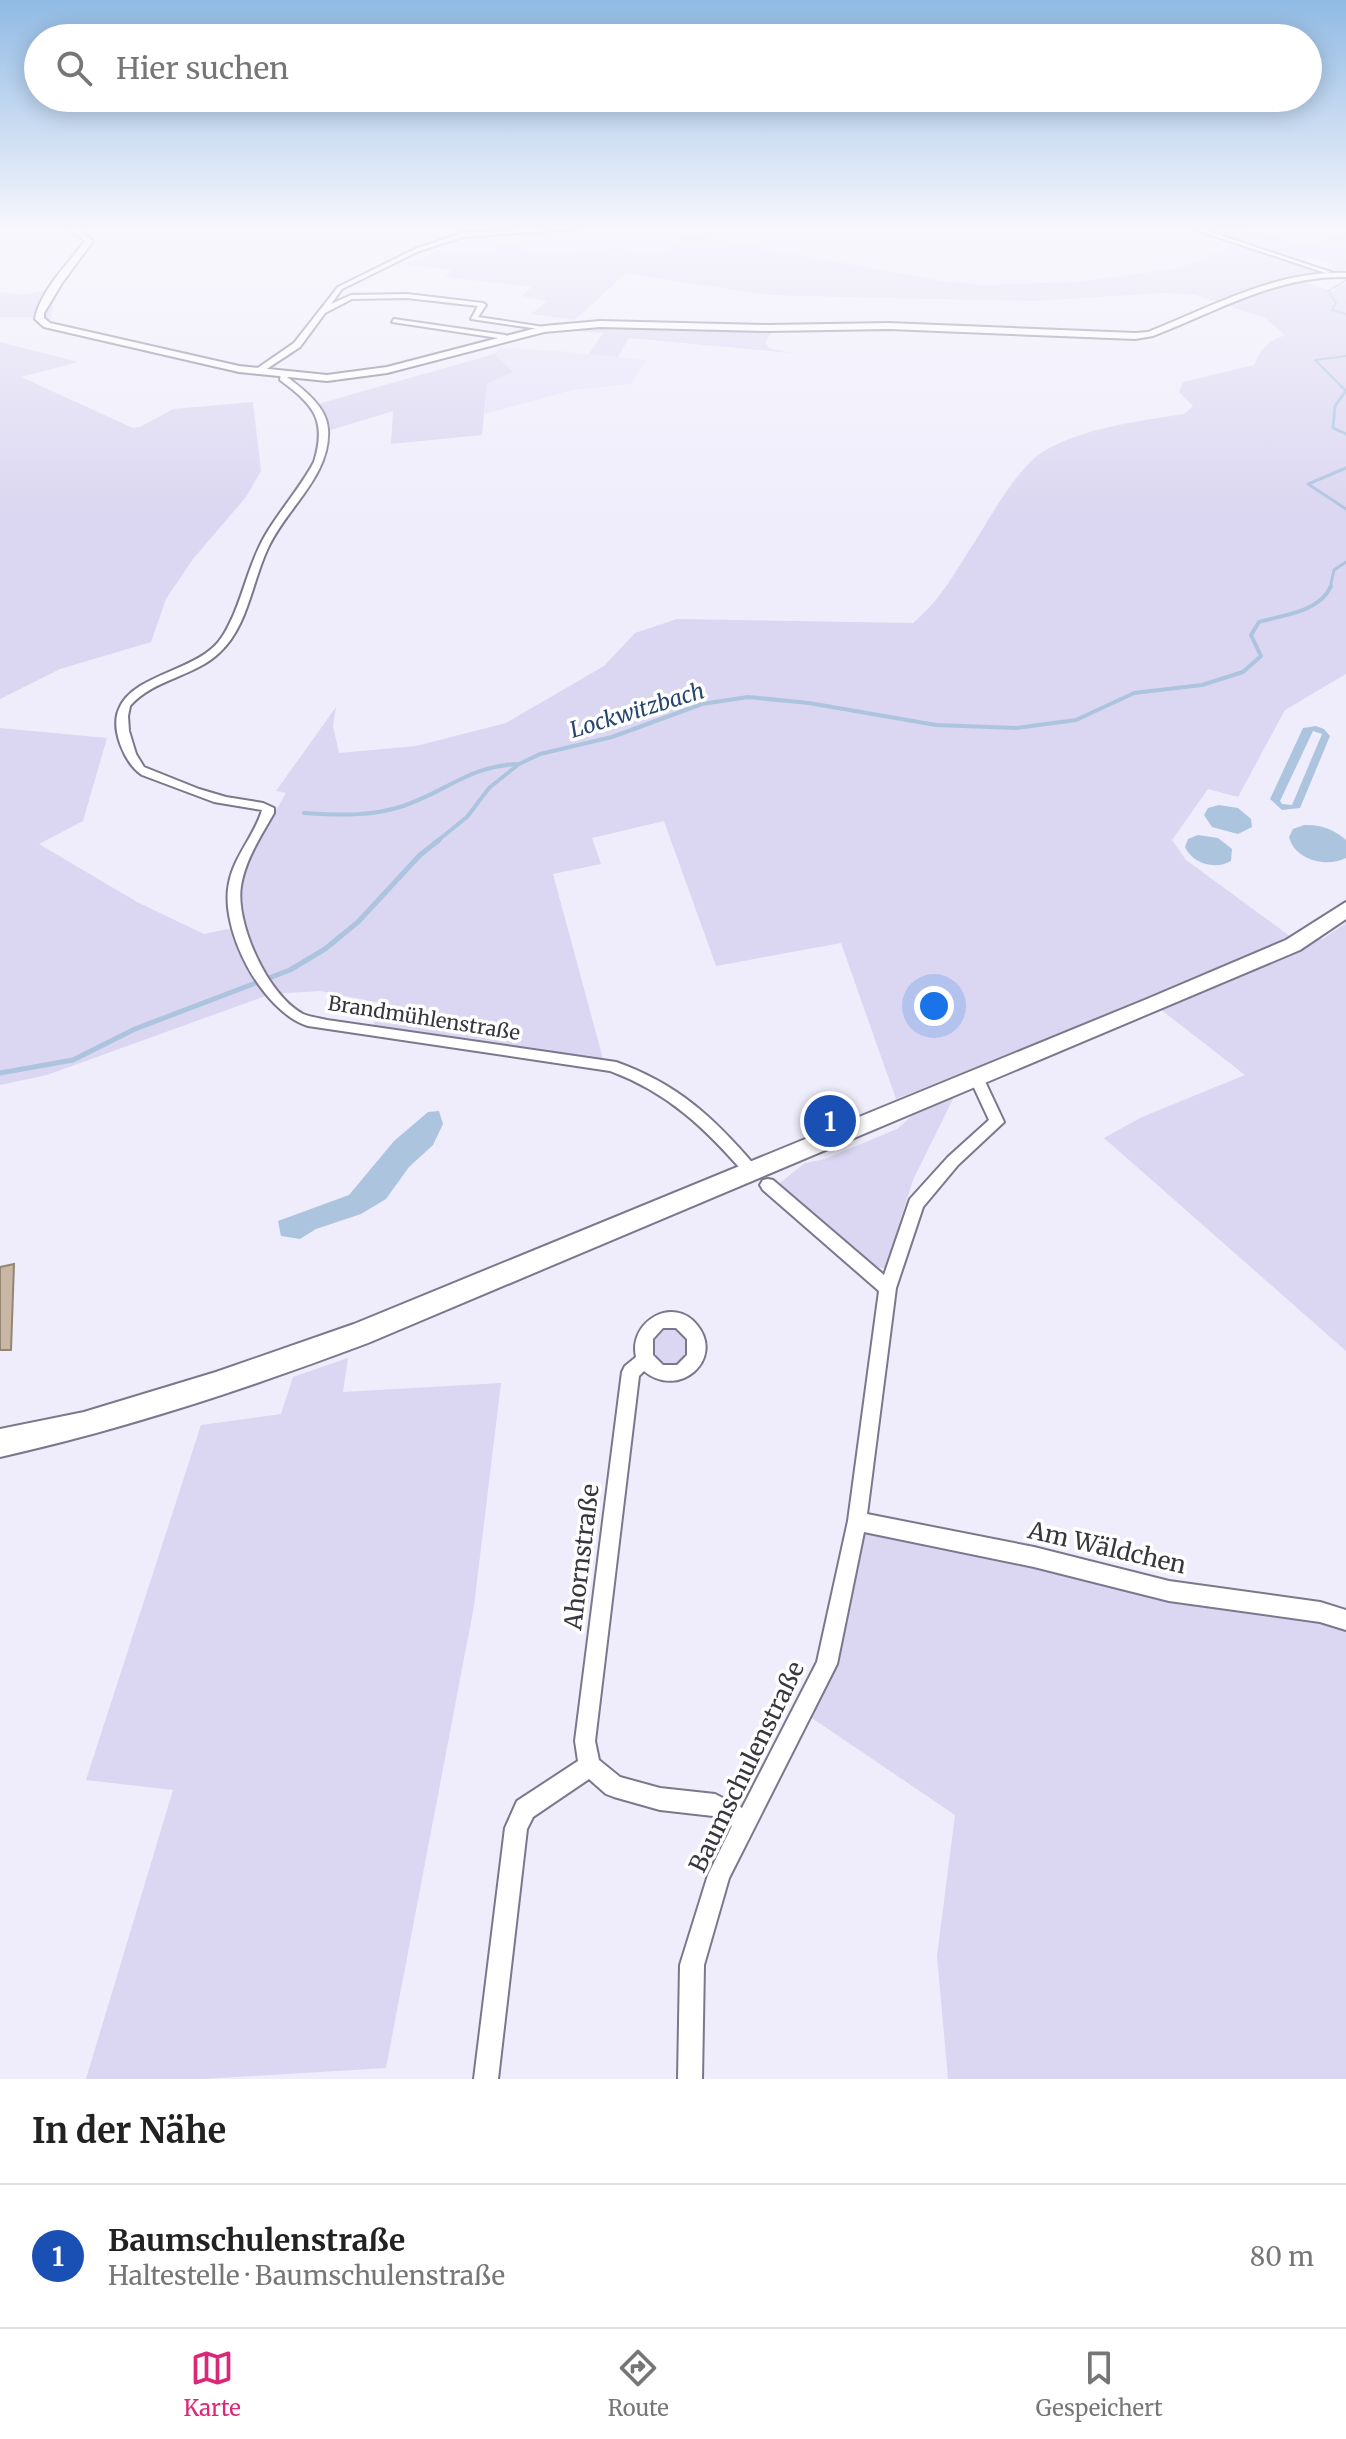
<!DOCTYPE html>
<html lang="de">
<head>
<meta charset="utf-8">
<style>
  :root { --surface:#fff; --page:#f2f2f2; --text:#222; --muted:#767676; --line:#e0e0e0; --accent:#db2777 }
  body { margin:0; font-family:Merriweather,serif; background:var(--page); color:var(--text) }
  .you { position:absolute; left:934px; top:1006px; width:28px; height:28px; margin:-20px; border:6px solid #fff; border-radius:50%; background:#1a73e8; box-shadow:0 0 0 12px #1a73e833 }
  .badge { display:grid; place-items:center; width:52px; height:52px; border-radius:50%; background:var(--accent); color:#fff; font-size:26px; font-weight:700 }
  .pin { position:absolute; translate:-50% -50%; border:4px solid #fff; box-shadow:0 2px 8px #0006 }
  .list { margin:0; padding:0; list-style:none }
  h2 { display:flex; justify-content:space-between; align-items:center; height:104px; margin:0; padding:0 32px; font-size:34px }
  h2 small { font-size:26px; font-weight:400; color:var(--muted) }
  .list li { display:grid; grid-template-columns:52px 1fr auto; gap:24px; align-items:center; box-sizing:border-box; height:144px; padding:0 32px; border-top:2px solid var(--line) }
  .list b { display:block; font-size:30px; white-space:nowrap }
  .list p { margin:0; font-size:26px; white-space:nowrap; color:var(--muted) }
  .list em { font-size:26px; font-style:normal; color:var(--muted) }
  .icon { flex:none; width:44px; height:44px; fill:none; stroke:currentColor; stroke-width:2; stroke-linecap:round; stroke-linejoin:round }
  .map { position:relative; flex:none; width:1346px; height:2079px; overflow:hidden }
  .search { position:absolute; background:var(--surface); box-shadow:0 4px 20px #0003; left:24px; right:24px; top:24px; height:88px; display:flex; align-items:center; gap:20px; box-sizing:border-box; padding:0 28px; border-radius:44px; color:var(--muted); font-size:30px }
  .sheet { height:248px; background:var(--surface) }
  nav { display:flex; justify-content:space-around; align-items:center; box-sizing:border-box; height:112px; border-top:2px solid var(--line); background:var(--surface); font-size:22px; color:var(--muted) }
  nav a { display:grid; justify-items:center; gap:4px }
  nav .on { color:var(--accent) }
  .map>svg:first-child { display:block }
  .built { fill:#e6e1fa }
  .green { fill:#dbd6f1 }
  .water { fill:#adc4df; fill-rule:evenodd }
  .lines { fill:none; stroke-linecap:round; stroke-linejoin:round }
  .stream-far3 { stroke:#adc4df; stroke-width:2 }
  .stream-far2 { stroke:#adc4df; stroke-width:3 }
  .stream-far1 { stroke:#adc4df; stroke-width:4 }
  .stream { stroke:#adc4df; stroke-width:5 }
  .building { fill:#c7b7a4; stroke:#958674; stroke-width:2 }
  .minor-casing { stroke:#7b778c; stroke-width:4 }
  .tertiary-casing { stroke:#7b778c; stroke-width:4 }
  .secondary-casing { stroke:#7b778c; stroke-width:4 }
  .minor { fill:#fff; fill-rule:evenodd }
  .tertiary { fill:#fff; fill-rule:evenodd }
  .secondary { fill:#fff; fill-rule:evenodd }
  .labels { text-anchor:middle; stroke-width:7; stroke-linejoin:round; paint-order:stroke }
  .street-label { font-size:20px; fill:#37363f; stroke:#fff }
  .water-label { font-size:22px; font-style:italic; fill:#27476e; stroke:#fff }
  .near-street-label { font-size:24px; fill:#37363f; stroke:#fff }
</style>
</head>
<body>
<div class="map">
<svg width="1346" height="2079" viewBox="0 0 1346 2079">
  <rect width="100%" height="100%" fill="#efedfb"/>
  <path class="built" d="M513,348L558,351L646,360L631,384L572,390L485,414L487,382L512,372L494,354L500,349Z"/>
  <path class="green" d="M1196,229H1245L1308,246L1346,232V274L1324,269L1335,266L1308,256L1287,258L1328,272L1299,280L1334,292L1339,285L1346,284V674L1285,710L1238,797L1208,789L1172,840L1186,860L1291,937L1209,975L896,1099L841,943L716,966L664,821L592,838L601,864L553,874L603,1059L373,1025L385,1004L320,991L271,994L47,1075L0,1085V728L107,738L83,821L39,844L137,902L204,934L238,927L233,895L250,856L286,793L276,791L336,707L333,726L339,753L416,746L506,723L604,666L635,633L677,619L913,623C939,602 954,574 972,546C989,520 1013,475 1037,456C1071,430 1142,420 1184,414L1193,406L1179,392L1183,382L1254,365C1261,348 1267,342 1285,335L1265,318L1196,295L1163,293L1035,301L800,296L759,294L626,273L575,320L531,314L548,301L521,296L532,287L445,277L453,270L404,265L438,250L494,251L502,244L540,252L621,248L660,254L687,234L941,281L983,285L1077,282L1179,268L1225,250L1230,239Z
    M65,262L77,264L54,300L50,321L32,317H0V292L22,295L44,291Z
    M600,324L801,328L773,331L765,342L769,348L791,353L629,338L618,357L589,354L603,333L544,329Z
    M0,342L78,362L21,377L133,428L140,427L173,409L253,402L261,471L246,497L193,559L166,599L151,642L60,669L0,699Z
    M494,354L513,372L487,383L482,435L391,444L393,411L331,430L318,404Z
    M1346,923V1351L1104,1138L1142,1117L1245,1075L1155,1005L1293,945L1324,938Z
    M954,1097L913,1180L885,1268L871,1267L776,1186L805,1163L825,1159L897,1129L912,1116Z
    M653 1346a18 18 0 1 1 36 0a18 18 0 1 1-36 0Z
    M348,1358L343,1392L501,1383L474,1606L386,2068L204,2079H86L173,1790L86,1780L201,1425L281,1414L293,1377Z
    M857,1521L1320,1612L1346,1628V2079H948L937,1956L955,1815L803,1712L827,1664Z"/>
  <path class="water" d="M1316,726L1324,729L1330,736L1300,808L1282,810L1270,799L1303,728ZM1313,731L1322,734L1292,805L1282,804L1280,801Z
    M1219,805L1238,808L1251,819L1252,827L1238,834L1212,827L1204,815L1208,808Z
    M1304,825C1320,824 1334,829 1346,840V858C1326,868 1295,860 1289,837L1293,829Z
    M1198,835L1218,838L1232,849L1231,861C1215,870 1193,864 1185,847L1188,839Z
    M439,1111L443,1124L433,1145L409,1167L386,1199L361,1214L316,1229L300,1239L281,1236L278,1221L349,1195L394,1141L428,1112Z"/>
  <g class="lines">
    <path class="stream-far3" d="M1346,280L1328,291L1336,303L1332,310L1346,314
      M1343,388L1315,360L1346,356"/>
    <path class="stream-far2" d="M1341,386L1346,391L1335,406L1333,428L1346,434
      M1346,468L1308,484L1346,509
      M1330,588L1334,570L1346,562"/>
    <path class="stream-far1" d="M304,813C337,815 371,817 403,806C448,791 468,766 519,764
      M436,842L467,817L489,788L519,764L540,754L612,737L702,704L748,697L809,703L936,725L1016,728L1076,720L1134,693L1202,685L1243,672L1261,656L1251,635L1259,622C1283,615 1320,612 1331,586"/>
    <path class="stream" d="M0,1073L73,1060L135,1029L290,970L325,949L358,922L420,855L439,840"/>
  </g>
  <path class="building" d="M14,1264L11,1350H0V1267Z"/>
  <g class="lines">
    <defs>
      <path id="minor" d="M546,229H577L463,237L419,251L342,289L331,304L351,295L407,294L483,303L486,305L478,317L544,327L546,330L471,319L478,306L407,298L352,299L325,313L300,347L259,374L252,372L294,343L338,287L415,249L462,233Z
        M1193,229H1201L1331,272L1326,273Z
        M394,319L505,335L509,337L505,339L392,322Z
        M281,373H287V377C303,389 327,407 328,429C331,476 286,508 268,548C252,581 248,627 219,653C194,677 153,679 130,706L128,716L129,731L136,754L144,767L199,789L226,797L263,803L274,808V813C261,836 245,860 241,886C235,923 268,996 303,1014C310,1017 319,1018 327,1020L616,1062C678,1084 714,1118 756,1167L759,1171L756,1175L751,1177L746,1175C705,1128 669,1093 610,1071L308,1026C262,1012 219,929 229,883C234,856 255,835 262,810L214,802L142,775C125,764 110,729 119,709C131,678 186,671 210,650C222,641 228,627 234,614C245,588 251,559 266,534C281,509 300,488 314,462C327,420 314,405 280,380Z
        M977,1073L982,1075L1004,1122L958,1165L923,1207L896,1288L867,1514L1034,1547L1169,1581L1320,1602L1346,1610V1630L1320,1622L1169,1601L1034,1567L864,1532L837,1664L729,1878L704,1965L702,2079H678L680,1965L708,1875L732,1826L713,1816L660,1810L614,1797L606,1794L589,1779L533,1817L527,1829L498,2079H474L505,1828L517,1801L578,1761L575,1741L622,1372L625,1366L636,1357C628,1322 673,1295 697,1325C725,1359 679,1400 644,1371L639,1376L595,1741L599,1760L620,1777L660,1788L715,1794L742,1808L817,1662L848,1521L879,1291L763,1190L760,1185L763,1180L768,1179L773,1180L884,1275L910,1199L948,1157L989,1120L970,1079L972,1075ZM663,1328H676L687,1339V1355L677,1365H663L653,1355V1339Z"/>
      <path id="tertiary" d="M70,229H78L93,241L62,283L44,313V318L50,323L239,366L327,375L387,367L544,326L600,321L768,325L889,323L1135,333L1148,332C1211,307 1277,270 1346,273V277C1278,275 1215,312 1153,336L1135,339L889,329L768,331L600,327L544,332L387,373L327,381L239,372L44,327L35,319C40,291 68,264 85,241Z"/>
      <path id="secondary" d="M1346,902V919L1300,950L368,1343C248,1388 126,1429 0,1457V1429L84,1412L216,1372L354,1324L1147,999L1286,940Z"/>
    </defs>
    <use href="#minor" class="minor-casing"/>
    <use href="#tertiary" class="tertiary-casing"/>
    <use href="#secondary" class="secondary-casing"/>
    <use href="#minor" class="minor"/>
    <use href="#tertiary" class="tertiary"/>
    <use href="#secondary" class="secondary"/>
  </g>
  <linearGradient id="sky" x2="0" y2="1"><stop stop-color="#90bae4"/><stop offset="0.44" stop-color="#f8f7fd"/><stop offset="1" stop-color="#f8f7fd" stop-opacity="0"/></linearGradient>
  <rect width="1346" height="520" fill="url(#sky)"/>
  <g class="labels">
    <g class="street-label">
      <text transform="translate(424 1018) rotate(9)" y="7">Brandmühlenstraße</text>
    </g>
    <g class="water-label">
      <text transform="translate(637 710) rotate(-17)" y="8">Lockwitzbach</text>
    </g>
    <g class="near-street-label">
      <text transform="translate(1107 1548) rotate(13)" y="8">Am Wäldchen</text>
      <text transform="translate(582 1557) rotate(-83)" y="8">Ahornstraße</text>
      <text transform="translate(747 1767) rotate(-64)" y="8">Baumschulenstraße</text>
    </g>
  </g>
</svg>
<div class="you"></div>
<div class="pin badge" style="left:830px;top:1121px;background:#1a4fb4">1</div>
<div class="search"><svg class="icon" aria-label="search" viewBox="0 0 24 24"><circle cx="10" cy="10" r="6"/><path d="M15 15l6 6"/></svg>Hier suchen</div>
</div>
<section class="sheet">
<h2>In der Nähe<small></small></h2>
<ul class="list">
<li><span class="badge" style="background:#1a4fb4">1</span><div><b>Baumschulenstraße</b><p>Haltestelle · Baumschulenstraße</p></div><em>80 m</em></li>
</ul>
</section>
<nav>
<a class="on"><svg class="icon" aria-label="map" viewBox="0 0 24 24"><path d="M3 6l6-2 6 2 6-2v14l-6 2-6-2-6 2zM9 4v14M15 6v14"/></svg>Karte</a>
<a><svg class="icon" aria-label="directions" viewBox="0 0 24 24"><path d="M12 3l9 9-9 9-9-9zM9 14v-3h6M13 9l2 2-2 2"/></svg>Route</a>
<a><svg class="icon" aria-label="saved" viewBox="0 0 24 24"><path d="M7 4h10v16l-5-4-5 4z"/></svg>Gespeichert</a>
</nav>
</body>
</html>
